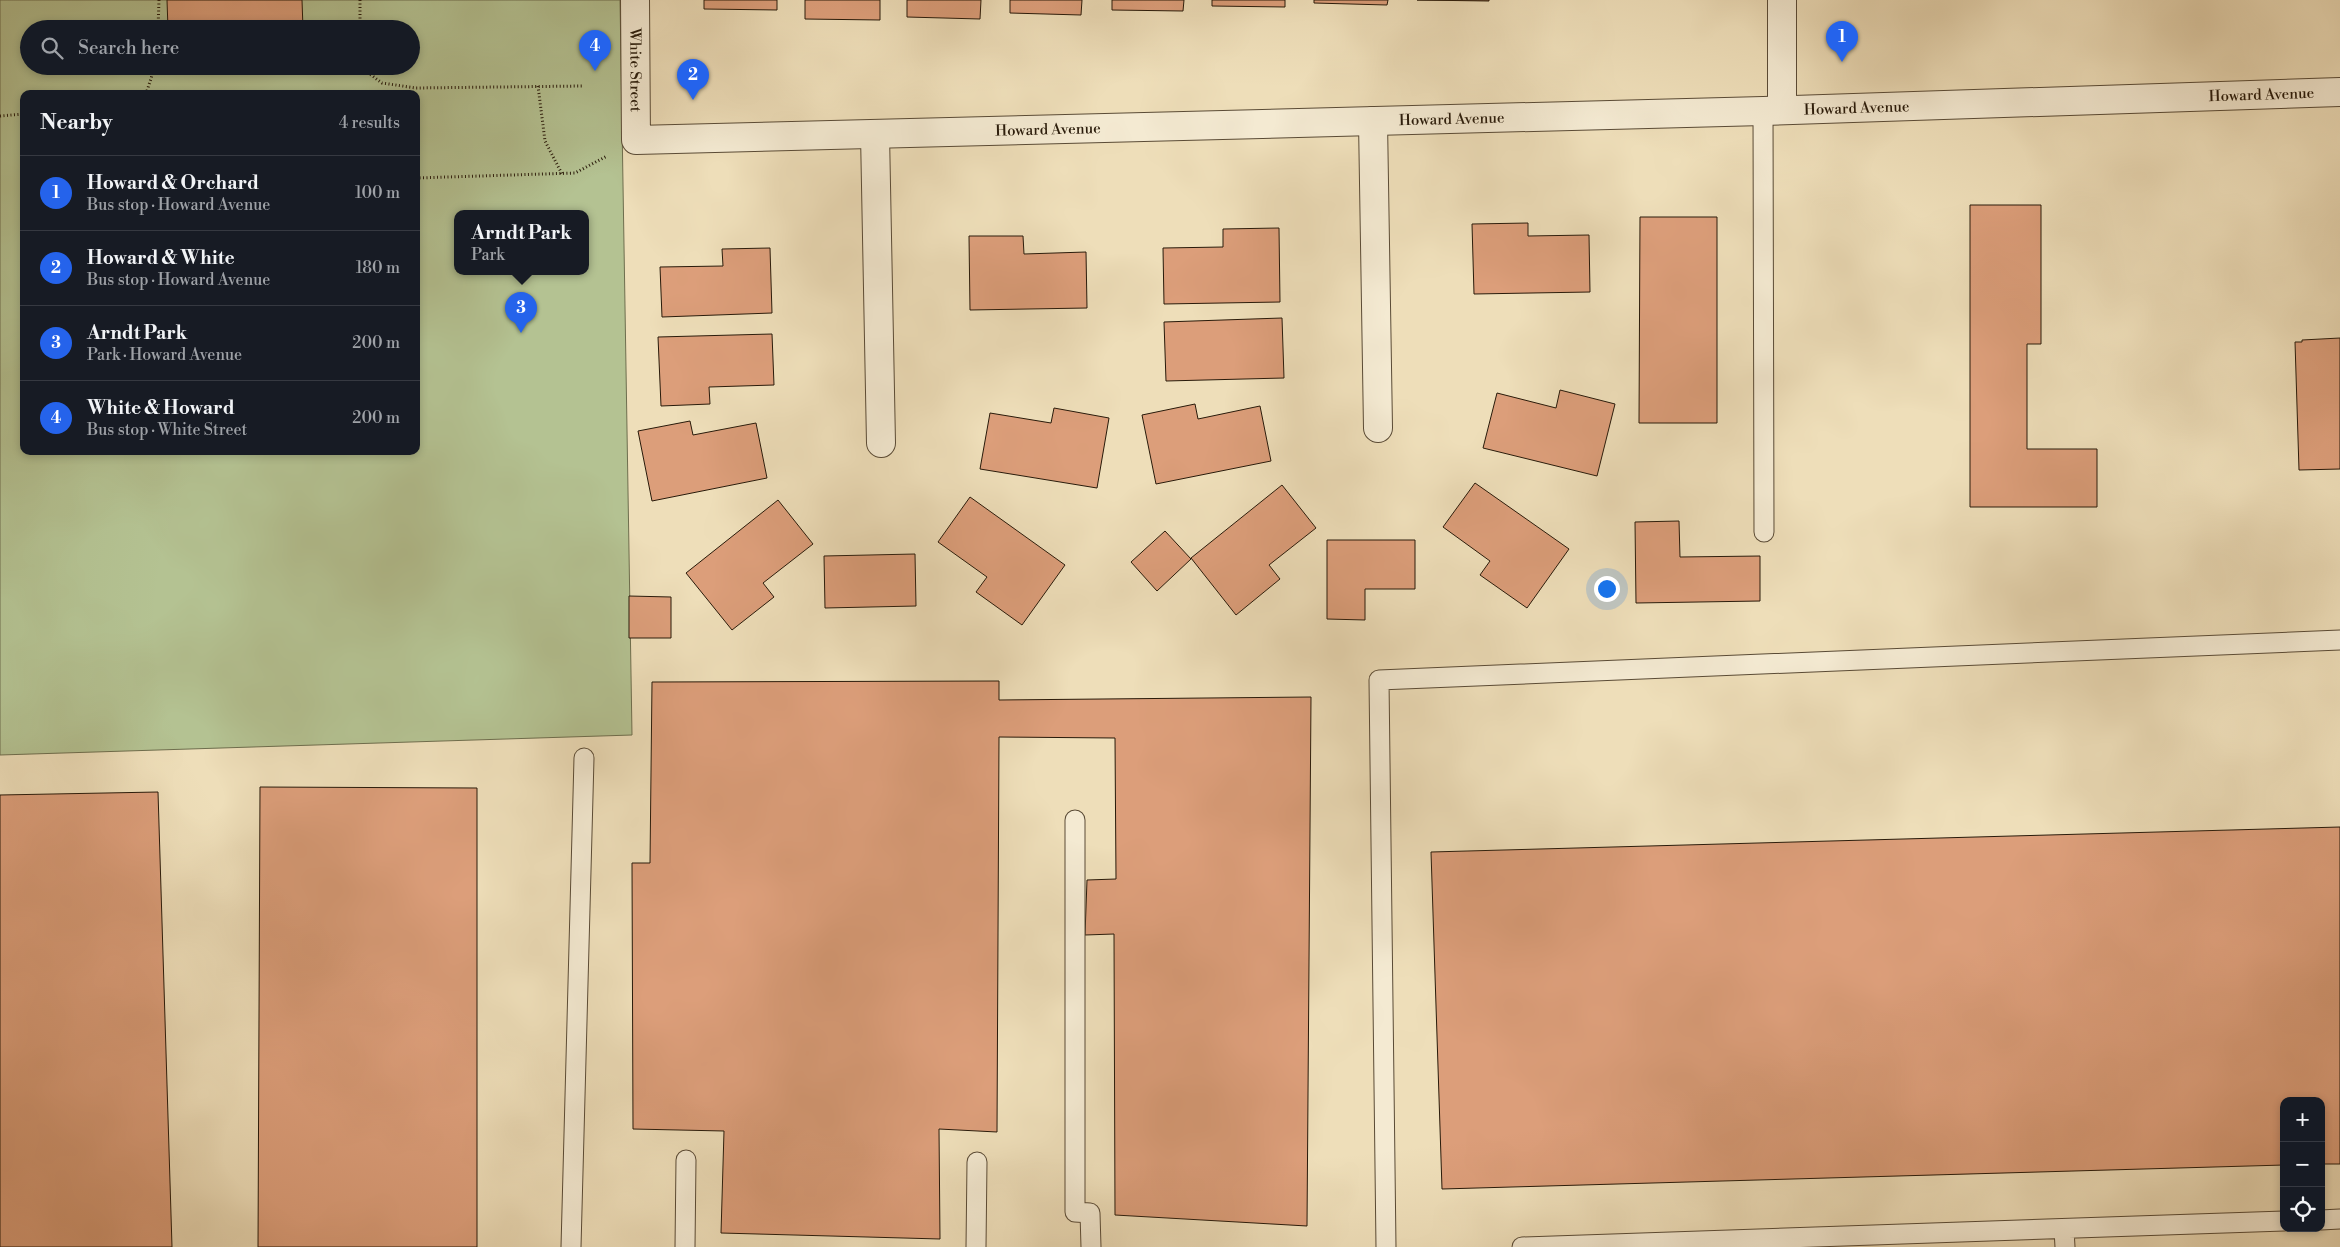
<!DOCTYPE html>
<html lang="en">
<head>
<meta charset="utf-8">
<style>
  :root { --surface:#171b24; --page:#242831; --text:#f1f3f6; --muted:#9ea1a6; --line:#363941; --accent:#2563eb }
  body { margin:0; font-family:"Libre Bodoni",serif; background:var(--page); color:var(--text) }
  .controls { position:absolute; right:15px; bottom:15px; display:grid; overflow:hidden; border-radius:10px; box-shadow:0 2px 8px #0003 }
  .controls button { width:45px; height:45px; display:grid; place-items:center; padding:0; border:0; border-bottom:1px solid var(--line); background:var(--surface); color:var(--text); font:25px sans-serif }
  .you { position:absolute; left:1606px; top:588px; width:18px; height:18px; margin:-12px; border:4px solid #fff; border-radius:50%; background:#1a73e8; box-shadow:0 0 0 8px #1a73e833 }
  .badge { display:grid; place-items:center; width:32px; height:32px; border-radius:50%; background:var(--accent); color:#fff; font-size:16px; font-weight:700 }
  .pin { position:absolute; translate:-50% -41px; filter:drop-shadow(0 1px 2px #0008) }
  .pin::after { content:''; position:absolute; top:26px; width:18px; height:15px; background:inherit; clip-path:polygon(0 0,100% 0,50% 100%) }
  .popup { position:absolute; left:454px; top:210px; width:135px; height:65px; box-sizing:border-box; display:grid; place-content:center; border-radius:10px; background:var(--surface); filter:drop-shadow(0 1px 4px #0005); font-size:16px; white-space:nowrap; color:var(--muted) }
  .popup b { font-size:19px; color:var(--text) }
  .popup::after { content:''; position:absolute; left:50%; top:100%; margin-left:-10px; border:10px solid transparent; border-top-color:var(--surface) }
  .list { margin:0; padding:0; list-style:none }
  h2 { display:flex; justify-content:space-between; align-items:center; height:65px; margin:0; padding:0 20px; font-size:21px }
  h2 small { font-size:16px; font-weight:400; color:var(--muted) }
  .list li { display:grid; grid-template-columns:32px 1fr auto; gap:15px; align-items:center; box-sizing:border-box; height:75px; padding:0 20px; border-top:1px solid var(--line) }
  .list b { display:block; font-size:19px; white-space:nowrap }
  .list p { margin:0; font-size:16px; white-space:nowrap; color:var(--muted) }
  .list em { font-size:16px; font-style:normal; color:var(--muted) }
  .icon { flex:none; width:28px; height:28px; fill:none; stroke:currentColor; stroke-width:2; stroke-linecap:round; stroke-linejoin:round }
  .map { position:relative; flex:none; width:2340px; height:1247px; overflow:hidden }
  .search { position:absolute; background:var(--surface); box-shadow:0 2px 8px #0003; left:20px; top:20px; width:400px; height:55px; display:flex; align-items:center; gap:12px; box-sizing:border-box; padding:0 18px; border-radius:28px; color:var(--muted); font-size:19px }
  .panel { position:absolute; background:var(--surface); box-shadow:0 2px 8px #0003; left:20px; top:90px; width:400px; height:365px; border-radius:10px }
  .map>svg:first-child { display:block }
  .green { fill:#b4c292; stroke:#6e6e4e; fill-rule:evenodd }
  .building { fill:#dc9e7a; stroke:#281a0a }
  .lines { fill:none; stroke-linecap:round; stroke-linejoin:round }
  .lane-casing { stroke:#5a4b36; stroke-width:21 }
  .street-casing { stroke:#5a4b36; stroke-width:30 }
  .path { stroke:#281a0a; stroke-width:3; stroke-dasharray:1 2.5; stroke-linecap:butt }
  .lane { stroke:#f4ead2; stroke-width:19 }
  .street { stroke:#f4ead2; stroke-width:28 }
  .labels { text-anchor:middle; stroke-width:4.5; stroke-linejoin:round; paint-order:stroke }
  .street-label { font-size:15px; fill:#281a0a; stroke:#f4ead2 }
</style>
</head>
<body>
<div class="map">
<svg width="2340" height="1247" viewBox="0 0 2340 1247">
  <rect width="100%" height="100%" fill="#eedeb9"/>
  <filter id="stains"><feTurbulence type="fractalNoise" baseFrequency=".004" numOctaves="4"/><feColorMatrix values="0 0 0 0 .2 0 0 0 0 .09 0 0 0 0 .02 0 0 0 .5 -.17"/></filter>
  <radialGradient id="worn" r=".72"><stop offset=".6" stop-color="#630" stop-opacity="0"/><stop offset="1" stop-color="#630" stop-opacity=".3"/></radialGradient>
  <path class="green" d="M0,0H620L632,735L0,755ZM29,29H411V66H29ZM24,94H416V451H24ZM457,214H585V272H457Z"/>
  <path class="building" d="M167,0H302L303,29H168Z
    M704,0H777V10L704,9Z
    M805,0H880V20L805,19Z
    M907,0H981L980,19L907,17Z
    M1010,0H1082L1081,15L1010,13Z
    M1112,0H1184L1183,11L1112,10Z
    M1212,0H1285V7L1212,6Z
    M1314,0H1388L1387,5L1314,3Z
    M1417,0H1489V1Z
    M1970,205H2041V344H2027V449H2097V507H1970Z
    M1640,217H1717V423H1639Z
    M1528,223V236L1589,235L1590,292L1474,294L1472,224Z
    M1279,228L1280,302L1164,304L1163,248L1223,247V229Z
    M969,236H1023L1024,254L1086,252L1087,308L970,310Z
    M770,248L772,313L662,317L660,267L723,266L722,249Z
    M1282,318L1284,378L1166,381L1164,322Z
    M772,334L774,385L709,387L710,404L661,406L658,337Z
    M2340,338V469L2299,470L2295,342H2302V340Z
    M1560,390L1615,404L1597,476L1483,448L1497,393L1556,408Z
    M1195,404L1198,419L1260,406L1271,461L1156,484L1142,415Z
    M1054,408L1109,418L1097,488L980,469L990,413L1051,423Z
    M690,421L693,435L756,423L767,478L652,501L638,431Z
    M1475,483L1569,549L1527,608L1480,575L1490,561L1443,527Z
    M1282,485L1316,528L1269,565L1280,579L1236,615L1191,558Z
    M970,497L1065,565L1022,625L976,592L987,577L938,542Z
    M778,500L813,544L763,583L774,597L732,630L686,573Z
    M1679,521L1680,557L1760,556V601L1636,603L1635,522Z
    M1165,531L1191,559L1157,591L1131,562Z
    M1327,540H1415V589H1365V620L1327,619Z
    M915,554L916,606L825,608L824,556Z
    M629,596L671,597V638H629Z
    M999,681V700L1311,697L1307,1226L1115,1215L1114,934L1085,935L1087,880L1116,879L1115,738L999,737L997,1132L939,1129L940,1239L721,1233L724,1131L633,1129L632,863H650L652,682Z
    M260,787L477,788V1247H258Z
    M158,792L172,1247H0V795Z
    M2340,827V1164H2321V1101H2284V1165L1442,1189L1431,852Z"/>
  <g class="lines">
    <defs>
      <path id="lane" d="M1763,111L1764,532
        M1075,820V1212L1090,1213L1091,1247
        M2321,1220L2340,1219
        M2064,1229L2065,1247
        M571,1247L584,758
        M685,1247L686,1160
        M976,1247L977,1162
        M1386,1247L1379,680L2340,640
        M1522,1247L2284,1221"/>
      <g id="street">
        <path id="s1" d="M635,0L636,140L1763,111L2340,92"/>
        <path d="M1782,110V0"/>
        <path d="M1373,121L1378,428"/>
        <path d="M875,134L881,443"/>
      </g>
    </defs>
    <use href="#lane" class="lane-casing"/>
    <use href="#street" class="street-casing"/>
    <path class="path" d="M360,0V29
      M158,29L159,0
      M365,66L367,72L382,83L416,88L582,86
      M538,86L545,141L562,174
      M146,94L155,66
      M0,116L24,114
      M416,178L575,173L607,156"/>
    <use href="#lane" class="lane"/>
    <use href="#street" class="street"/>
  </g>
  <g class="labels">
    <g class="street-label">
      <text dy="5" stroke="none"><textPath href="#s1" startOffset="70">White Street</textPath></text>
      <text dy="5" stroke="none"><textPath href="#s1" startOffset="1766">Howard Avenue</textPath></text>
      <text dy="5" stroke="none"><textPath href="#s1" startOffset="1361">Howard Avenue</textPath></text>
      <text dy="5" stroke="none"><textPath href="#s1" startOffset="956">Howard Avenue</textPath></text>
      <text dy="5" stroke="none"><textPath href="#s1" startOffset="552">Howard Avenue</textPath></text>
    </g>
  </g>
  <rect width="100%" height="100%" filter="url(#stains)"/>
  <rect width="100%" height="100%" fill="url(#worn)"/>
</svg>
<div class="controls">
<button>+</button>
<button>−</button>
<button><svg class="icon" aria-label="locate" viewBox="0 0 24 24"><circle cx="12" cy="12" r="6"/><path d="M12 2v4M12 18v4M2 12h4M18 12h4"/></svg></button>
</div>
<div class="you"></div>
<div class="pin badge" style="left:1842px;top:62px">1</div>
<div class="pin badge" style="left:693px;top:100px">2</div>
<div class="pin badge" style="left:521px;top:333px">3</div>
<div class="popup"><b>Arndt Park</b>Park</div>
<div class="pin badge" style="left:595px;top:71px">4</div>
<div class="search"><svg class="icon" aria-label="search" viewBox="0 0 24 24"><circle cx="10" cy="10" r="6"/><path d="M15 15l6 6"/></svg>Search here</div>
<section class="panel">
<h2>Nearby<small>4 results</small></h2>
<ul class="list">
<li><span class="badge">1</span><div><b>Howard &amp; Orchard</b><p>Bus stop · Howard Avenue</p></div><em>100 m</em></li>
<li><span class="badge">2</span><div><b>Howard &amp; White</b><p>Bus stop · Howard Avenue</p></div><em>180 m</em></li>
<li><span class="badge">3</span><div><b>Arndt Park</b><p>Park · Howard Avenue</p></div><em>200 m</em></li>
<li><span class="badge">4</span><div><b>White &amp; Howard</b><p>Bus stop · White Street</p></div><em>200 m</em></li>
</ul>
</section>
</div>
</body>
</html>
